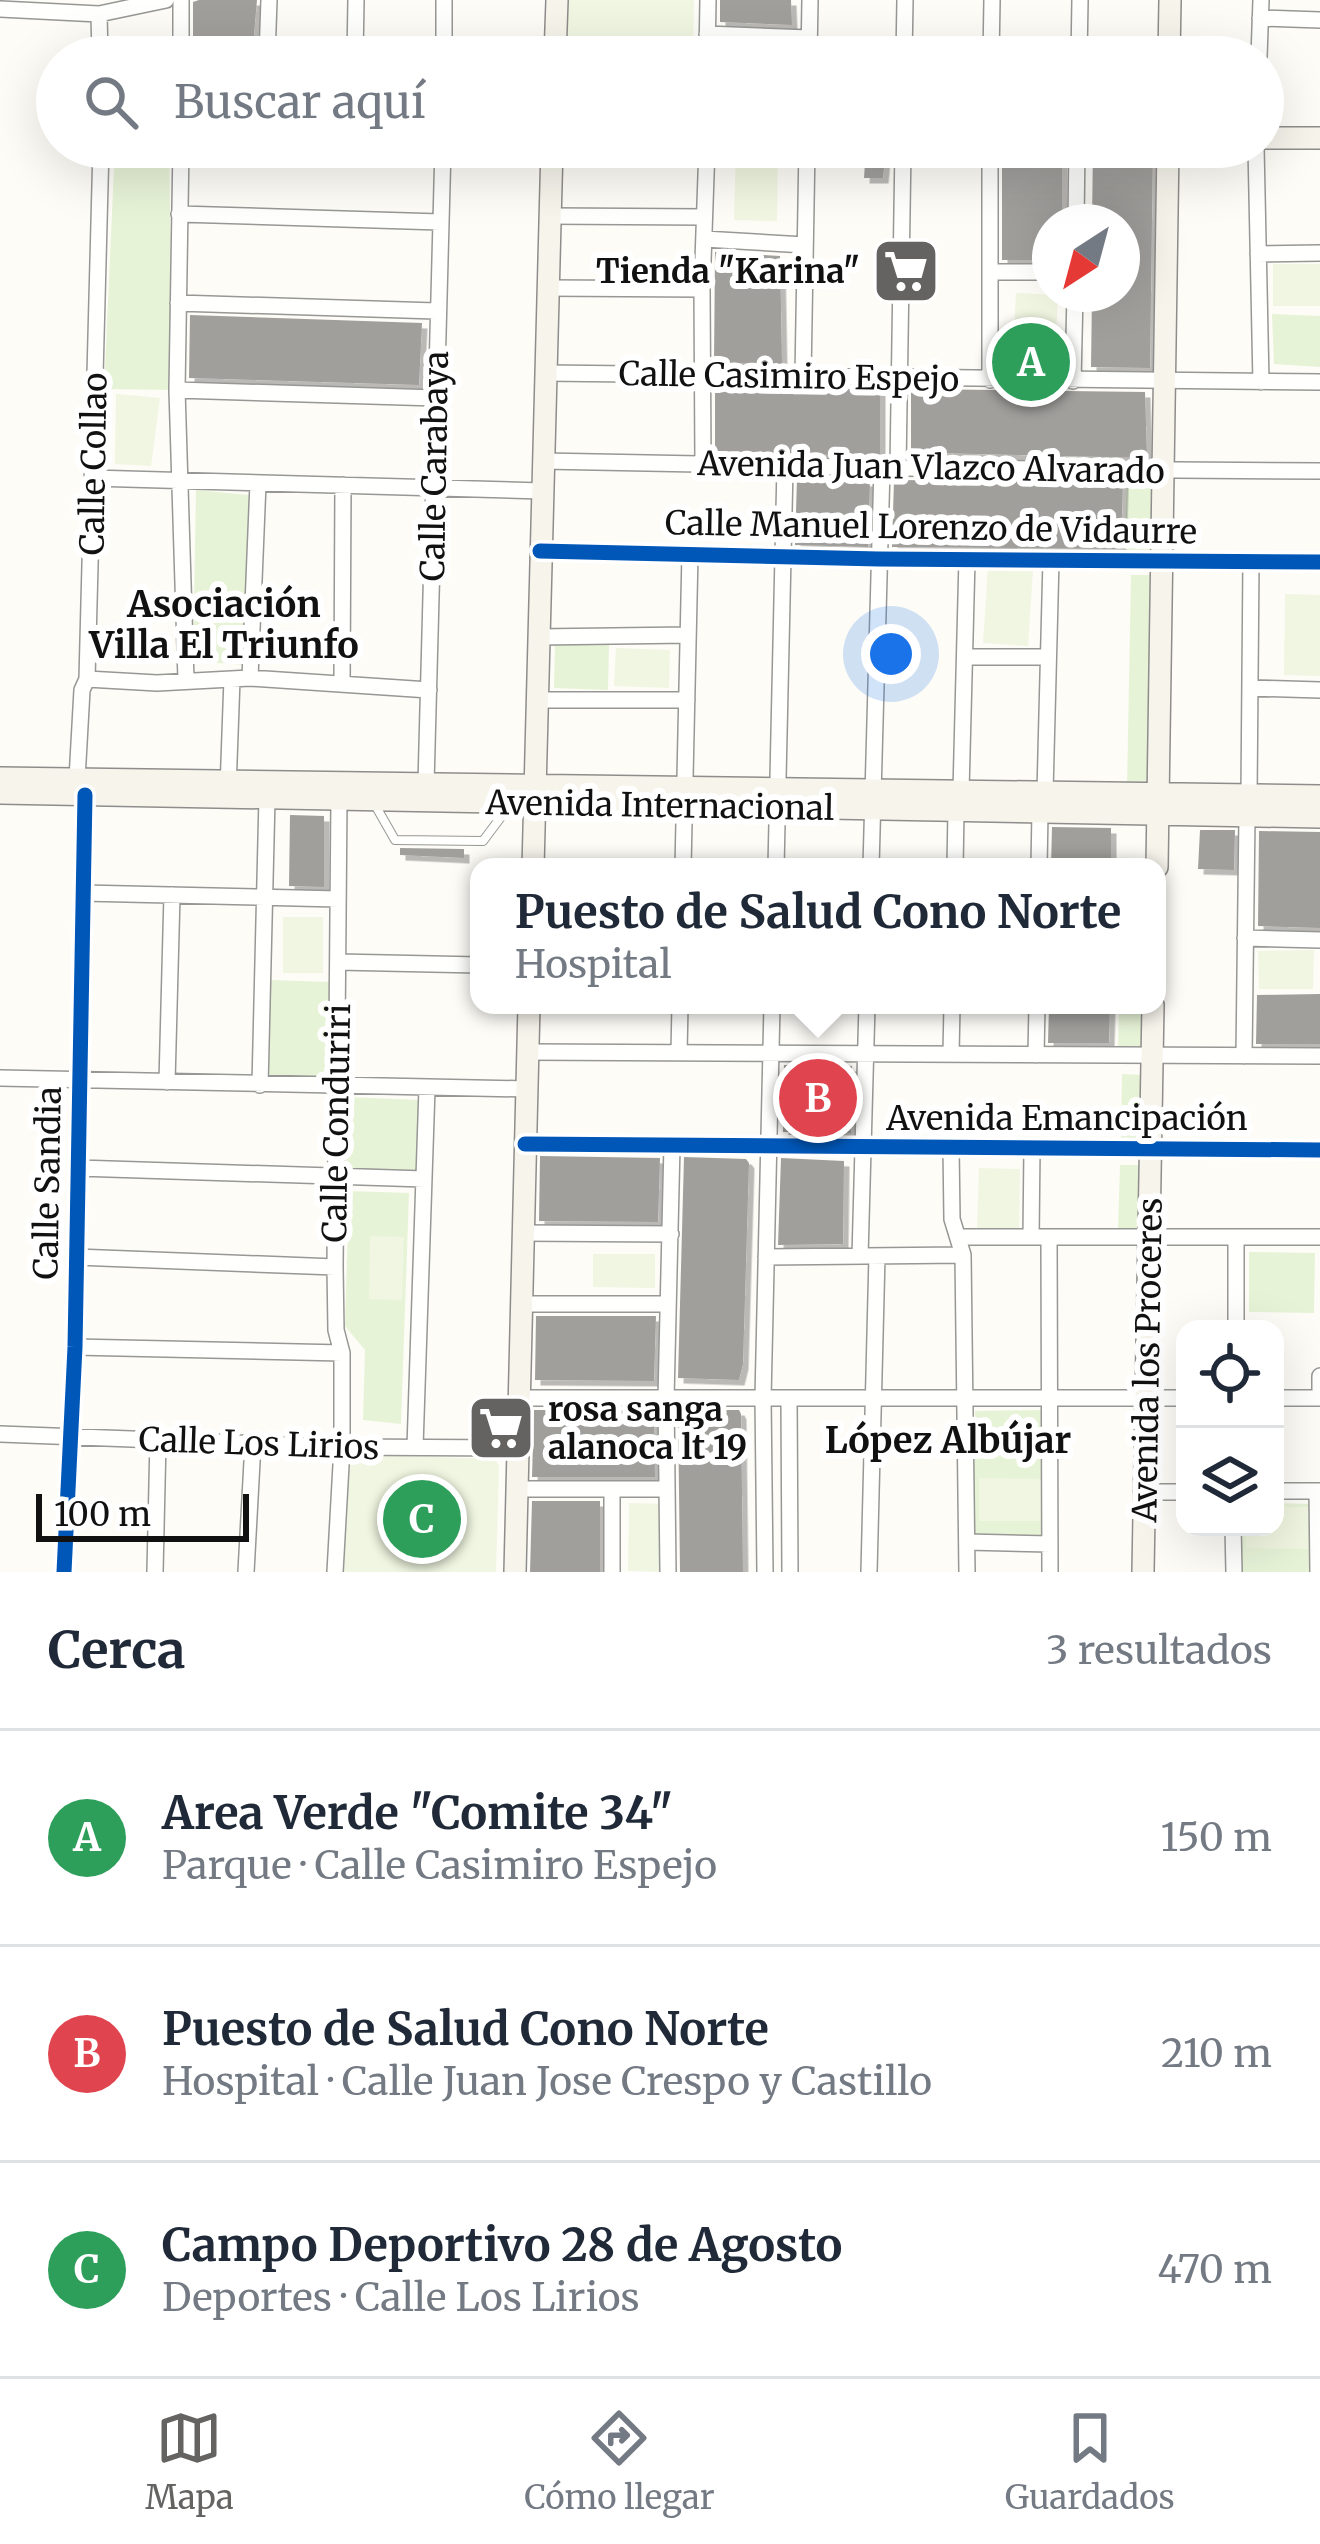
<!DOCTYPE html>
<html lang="es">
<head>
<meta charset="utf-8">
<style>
  :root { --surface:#fff; --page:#f2f2f3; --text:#1f2937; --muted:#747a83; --line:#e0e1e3; --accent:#646362 }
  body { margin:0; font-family:Merriweather,serif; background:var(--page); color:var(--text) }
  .controls { position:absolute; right:36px; bottom:36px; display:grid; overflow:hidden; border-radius:24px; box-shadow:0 12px 48px #0002 }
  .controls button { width:108px; height:108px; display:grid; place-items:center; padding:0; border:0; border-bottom:3px solid var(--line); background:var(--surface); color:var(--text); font:60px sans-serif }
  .compass { position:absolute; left:1032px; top:204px; width:108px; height:108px; border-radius:50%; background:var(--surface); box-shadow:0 12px 48px #0002; rotate:216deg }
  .scale { position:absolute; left:36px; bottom:30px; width:213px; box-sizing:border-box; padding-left:12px; border:6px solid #111; border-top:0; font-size:33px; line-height:42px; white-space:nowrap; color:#111; -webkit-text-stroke:9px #fff; paint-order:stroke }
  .you { position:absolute; left:891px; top:654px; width:42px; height:42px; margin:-30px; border:9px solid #fff; border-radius:50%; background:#1a73e8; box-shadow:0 0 0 18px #1a73e833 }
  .badge { display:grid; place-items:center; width:78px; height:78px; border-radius:50%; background:var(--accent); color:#fff; font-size:39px; font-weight:700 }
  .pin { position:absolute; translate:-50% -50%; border:6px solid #fff; box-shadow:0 3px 12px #0006 }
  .popup { position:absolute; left:470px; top:858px; width:696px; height:156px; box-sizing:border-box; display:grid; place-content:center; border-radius:24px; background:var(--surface); filter:drop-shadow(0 3px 9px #0005); font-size:39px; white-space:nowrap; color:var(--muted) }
  .popup b { font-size:45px; color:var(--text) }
  .popup::after { content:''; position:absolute; left:50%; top:100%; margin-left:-24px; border:24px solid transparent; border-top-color:var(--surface) }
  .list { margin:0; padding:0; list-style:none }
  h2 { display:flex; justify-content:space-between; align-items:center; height:156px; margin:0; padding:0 48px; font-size:51px }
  h2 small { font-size:39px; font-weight:400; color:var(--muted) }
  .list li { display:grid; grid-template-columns:78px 1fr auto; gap:36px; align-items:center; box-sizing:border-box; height:216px; padding:0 48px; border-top:3px solid var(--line) }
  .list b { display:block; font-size:45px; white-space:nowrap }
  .list p { margin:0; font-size:39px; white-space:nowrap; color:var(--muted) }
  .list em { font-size:39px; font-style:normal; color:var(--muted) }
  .icon { flex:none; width:66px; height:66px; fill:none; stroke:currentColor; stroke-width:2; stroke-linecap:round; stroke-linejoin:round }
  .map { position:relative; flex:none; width:1320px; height:1572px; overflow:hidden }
  .search { position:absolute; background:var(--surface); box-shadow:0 12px 48px #0002; left:36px; right:36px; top:36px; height:132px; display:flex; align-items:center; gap:30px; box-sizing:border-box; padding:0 42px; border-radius:66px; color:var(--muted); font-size:45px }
  .sheet { height:804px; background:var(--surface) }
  nav { display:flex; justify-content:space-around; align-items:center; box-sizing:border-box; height:168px; border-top:3px solid var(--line); background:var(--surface); font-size:33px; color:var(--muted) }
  nav a { display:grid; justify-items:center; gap:6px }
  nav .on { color:var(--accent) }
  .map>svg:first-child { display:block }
  .green { fill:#e7f3d7 }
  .pitch { fill:#f0f6e1 }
  .building { fill:#a19f9c; filter:url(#shadow) }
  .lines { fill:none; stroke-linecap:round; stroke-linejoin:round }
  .lane-casing { stroke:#979795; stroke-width:10 }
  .street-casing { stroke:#979795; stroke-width:18 }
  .secondary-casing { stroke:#8e8d8b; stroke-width:24 }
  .lane { stroke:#fffffe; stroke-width:8 }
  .street { stroke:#fffffe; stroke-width:15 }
  .secondary { stroke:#f6f4eb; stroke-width:21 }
  .cycleway-casing { stroke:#fff; stroke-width:22 }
  .cycleway { stroke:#0057b8; stroke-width:15 }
  .labels { text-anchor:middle; stroke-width:12; stroke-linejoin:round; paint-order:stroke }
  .poi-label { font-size:33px; font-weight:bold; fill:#111; stroke:#fff; text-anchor:end }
  .street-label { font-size:33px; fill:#111; stroke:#fff }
  .neighbourhood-label { font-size:36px; font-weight:bold; fill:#111; stroke:#fff }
</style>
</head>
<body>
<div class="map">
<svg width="1320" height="1572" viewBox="0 0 1320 1572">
  <defs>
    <filter id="shadow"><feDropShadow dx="5.5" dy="5.5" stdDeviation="0" flood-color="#0004"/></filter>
  </defs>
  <rect width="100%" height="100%" fill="#fdfcf7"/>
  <path class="green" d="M115,147H169L173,390L104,389Z
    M1272,314L1320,316V367L1274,364Z
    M996,353L1067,358L1066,376L996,375Z
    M1127,482L1151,483L1152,555H1124Z
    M196,490L249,495L245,665L193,661Z
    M1131,575H1153L1149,789H1127Z
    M555,643L609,644L608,690L554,688Z
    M271,980L330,982L329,1081L268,1079Z
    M1119,1005H1142L1141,1051H1118Z
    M1122,1074L1143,1075L1142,1140L1121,1139Z
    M346,1097L420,1100L418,1174L342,1171Z
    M1120,1165H1140L1139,1231L1118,1230Z
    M349,1191L409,1193L401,1424L363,1420L365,1350L345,1326Z
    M1249,1252L1315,1253L1314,1313L1249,1312Z
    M1043,1410L1044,1536H973L975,1411Z
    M1275,1503L1311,1504L1312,1572H1242V1527H1275Z"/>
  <path class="pitch" d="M566,0H694L693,57H565Z
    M736,147L778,148L777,221L734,220Z
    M1273,264H1320V306H1273Z
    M1016,293L1058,295L1055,355L1013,353Z
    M116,394L160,398L151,466L115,464Z
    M988,567L1033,570L1028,646L983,643Z
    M1285,594L1320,595V676L1284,675Z
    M616,648L670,650L669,688L614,686Z
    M283,917H323V973H283Z
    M1314,950L1313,989H1259L1258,951Z
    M979,1168L1020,1169L1019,1230L977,1228Z
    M370,1236L404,1237L402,1300L369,1299Z
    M593,1254H655V1288L593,1287Z
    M349,1454L495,1459L499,1466L496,1572H343Z
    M979,1478L1041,1479V1521H979Z
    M629,1503L667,1504L666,1572L628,1571Z
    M1275,1507H1309V1549L1246,1548V1527H1275Z"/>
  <path class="building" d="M199,0H257L252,57H193V2Z
    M720,0H791L792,25L720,22Z
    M866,147H886L883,178H864Z
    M1002,147H1062V222H1050V260H1002Z
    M1093,147H1153L1150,368L1091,367L1092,294H1122V222H1092Z
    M715,252L780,256L782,364L714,363Z
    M190,315L422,323L419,385L189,378Z
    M715,387L880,389V456L715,452Z
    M911,389L1145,392L1147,458L935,453L911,456Z
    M797,478L870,481L868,547L795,545Z
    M894,480L1123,482L1121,549L892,547Z
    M290,815L324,816V887L289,886Z
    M1052,827L1111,828V867H1051Z
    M1200,830H1235L1234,870L1198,869Z
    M1259,831L1320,832V928L1258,926Z
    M400,848L464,849V858L400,855Z
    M1320,994V1044H1256L1257,995Z
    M1049,1005H1110L1109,1043H1048Z
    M784,1065L852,1066L851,1133L783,1132Z
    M540,1156L660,1158L658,1222L539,1221Z
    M684,1157L746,1159L749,1163L743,1364L739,1380L678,1378Z
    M781,1158L844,1161L843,1244L778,1245Z
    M536,1316H656L654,1381L535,1380Z
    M534,1410H654L655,1477H532Z
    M678,1410H739L741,1414L743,1572H680Z
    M532,1501H600V1572H530Z"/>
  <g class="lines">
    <defs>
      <path id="lane" d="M374,803L395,840L483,841L507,809"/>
      <path id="street" d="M181,0V57
        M0,9L99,14L166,0
        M99,14L100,57
        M1260,18L1320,20
        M707,34L809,38
        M267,57L269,0
        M355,57L356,0
        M444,57V0
        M707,57L708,0
        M809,57L810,0
        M904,57L905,0
        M991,57L992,0
        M1079,57L1080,0
        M1259,57L1261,0
        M181,147L177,390L186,680
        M990,147V380
        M1256,147L1261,382
        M179,214L440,222
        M550,216L704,217
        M1076,222L1077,147
        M704,239L805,245
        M1258,254L1320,253
        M990,272H1050
        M548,288L702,289
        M178,303L436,311
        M545,373L1320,382
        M803,376L807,147
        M1073,381L1075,294
        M177,390L436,398
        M543,461L898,468L1320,471
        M703,465L702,289L707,147
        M898,468L903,147
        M92,478L542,491
        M540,551L879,559L1320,562
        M538,637L688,635
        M965,657H1048
        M250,678L258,483
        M87,679L157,683L250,678L429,690
        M342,684L343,485
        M1250,688L1320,690
        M537,700H687
        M77,779L82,690L87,679L101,147
        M426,784L443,147
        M228,789L232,679
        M961,791L967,559
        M1045,792L1051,560
        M1249,795L1251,561
        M683,867L690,554
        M776,867L785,467
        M871,867L882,468
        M955,867L956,811
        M1039,867L1040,812
        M83,893L338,899
        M1245,938L1320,940
        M338,962L479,965
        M528,1052L1320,1056
        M679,1053L680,1005
        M951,1054L952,1005
        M1036,1055L1037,1005
        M1244,1056L1247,816
        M0,1078L527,1089
        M167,1082L172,895
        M260,1085L267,798
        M525,1144L1320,1150
        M951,1147L952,1219L963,1255L967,1572
        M78,1168L424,1179
        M523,1233L671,1234
        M958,1237H1320
        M1031,1237L1032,1148
        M1049,1237L1050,1572
        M860,1256L867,1005
        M76,1257L335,1267
        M766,1257L963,1255
        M521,1304H668
        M1236,1329V1237
        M75,1347L342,1353
        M519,1398H1185
        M789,1398L790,1572
        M1275,1398H1320
        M1320,1398V1376
        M0,1434L342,1447L518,1448
        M415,1447L427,1088
        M517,1489H667
        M1275,1491H1320
        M1317,1491L1318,1572
        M1144,1492H1185
        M1233,1527L1234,1572
        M967,1542L1050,1544
        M64,1572L75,1347L85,795
        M155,1572L158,1440
        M246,1572L253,1443
        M335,1572L342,1447V1353L336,1330L335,1267L339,799
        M612,1572V1489
        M668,1572L666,1398L672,1145
        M765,1572L763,1398L772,1005
        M869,1572L877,1256"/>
      <path id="secondary" d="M555,57L557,0
        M1169,57L1170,0
        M1263,138H1320
        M0,778L1320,796
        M0,793L1320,817
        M533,867L552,147
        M1157,867L1168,147
        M515,1572L529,1005
        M1143,1572L1153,1005"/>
    </defs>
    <use href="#lane" class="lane-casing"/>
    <use href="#street" class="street-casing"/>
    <use href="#secondary" class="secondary-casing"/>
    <use href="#lane" class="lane"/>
    <use href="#street" class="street"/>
    <use href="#secondary" class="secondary"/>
    <defs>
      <path id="cycleway" d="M540,551L879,559L1320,562
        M525,1144L1320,1150
        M64,1572L75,1347L85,795"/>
    </defs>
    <use href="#cycleway" class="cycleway-casing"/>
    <use href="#cycleway" class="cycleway"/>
  </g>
  <defs>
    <symbol id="supermarket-square" viewBox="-11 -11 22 22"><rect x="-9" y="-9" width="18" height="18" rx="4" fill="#646362" stroke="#fff"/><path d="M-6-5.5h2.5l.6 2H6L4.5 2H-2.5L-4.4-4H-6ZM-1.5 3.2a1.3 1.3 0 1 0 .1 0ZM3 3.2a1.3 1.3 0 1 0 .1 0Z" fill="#fff"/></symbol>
  </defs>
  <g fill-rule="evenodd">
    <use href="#supermarket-square" x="868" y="233" width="76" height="76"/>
    <use href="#supermarket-square" x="463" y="1390" width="76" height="76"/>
  </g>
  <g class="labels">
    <g class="poi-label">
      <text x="860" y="283">Tienda "Karina"</text>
      <text x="548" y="1421" text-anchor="start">rosa sanga<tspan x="548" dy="38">alanoca lt 19</tspan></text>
    </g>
    <g class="street-label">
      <text transform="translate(789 376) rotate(1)" y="12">Calle Casimiro Espejo</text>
      <text transform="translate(93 464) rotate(-89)" y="12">Calle Collao</text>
      <text transform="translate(434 466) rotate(-89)" y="12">Calle Carabaya</text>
      <text transform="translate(931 467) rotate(1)" y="12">Avenida Juan Vlazco Alvarado</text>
      <text transform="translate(931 527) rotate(1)" y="12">Calle Manuel Lorenzo de Vidaurre</text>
      <text transform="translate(660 805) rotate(1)" y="12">Avenida Internacional</text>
      <text x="1067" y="1130">Avenida Emancipación</text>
      <text transform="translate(336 1123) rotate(-89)" y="12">Calle Conduriri</text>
      <text transform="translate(47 1183) rotate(-89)" y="12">Calle Sandia</text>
      <text transform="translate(1147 1360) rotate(-89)" y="12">Avenida los Proceres</text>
      <text transform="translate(259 1443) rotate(2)" y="12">Calle Los Lirios</text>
    </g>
    <g class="neighbourhood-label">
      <text x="224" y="617">Asociación<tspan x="224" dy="41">Villa El Triunfo</tspan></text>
      <text x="948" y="1453">López Albújar</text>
    </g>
  </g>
</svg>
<div class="controls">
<button><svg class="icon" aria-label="locate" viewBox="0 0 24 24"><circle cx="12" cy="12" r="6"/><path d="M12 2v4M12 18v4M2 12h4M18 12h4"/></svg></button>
<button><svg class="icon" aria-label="layers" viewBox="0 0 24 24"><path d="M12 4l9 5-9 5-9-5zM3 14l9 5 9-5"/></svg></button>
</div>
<svg class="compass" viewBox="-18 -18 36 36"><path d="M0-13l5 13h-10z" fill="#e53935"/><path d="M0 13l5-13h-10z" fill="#747a83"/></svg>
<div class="scale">100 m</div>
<div class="you"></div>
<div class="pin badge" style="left:1031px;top:362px;background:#2e9e5b">A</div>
<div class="pin badge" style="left:818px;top:1098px;background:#e0444e">B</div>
<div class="popup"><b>Puesto de Salud Cono Norte</b>Hospital</div>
<div class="pin badge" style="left:422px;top:1519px;background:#2e9e5b">C</div>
<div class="search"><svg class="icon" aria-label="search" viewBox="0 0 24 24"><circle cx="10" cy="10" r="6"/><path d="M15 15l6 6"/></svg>Buscar aquí</div>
</div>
<section class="sheet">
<h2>Cerca<small>3 resultados</small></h2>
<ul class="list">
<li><span class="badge" style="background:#2e9e5b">A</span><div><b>Area Verde &quot;Comite 34&quot;</b><p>Parque · Calle Casimiro Espejo</p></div><em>150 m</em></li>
<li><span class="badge" style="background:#e0444e">B</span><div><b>Puesto de Salud Cono Norte</b><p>Hospital · Calle Juan Jose Crespo y Castillo</p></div><em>210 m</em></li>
<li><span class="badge" style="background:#2e9e5b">C</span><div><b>Campo Deportivo 28 de Agosto</b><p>Deportes · Calle Los Lirios</p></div><em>470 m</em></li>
</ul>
</section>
<nav>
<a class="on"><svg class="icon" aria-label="map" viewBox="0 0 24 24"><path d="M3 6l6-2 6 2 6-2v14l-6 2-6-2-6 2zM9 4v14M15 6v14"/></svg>Mapa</a>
<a><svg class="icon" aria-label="directions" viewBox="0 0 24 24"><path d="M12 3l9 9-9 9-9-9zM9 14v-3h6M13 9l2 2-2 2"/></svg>Cómo llegar</a>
<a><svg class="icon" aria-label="saved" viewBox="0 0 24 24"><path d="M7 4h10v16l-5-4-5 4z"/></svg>Guardados</a>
</nav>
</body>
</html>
